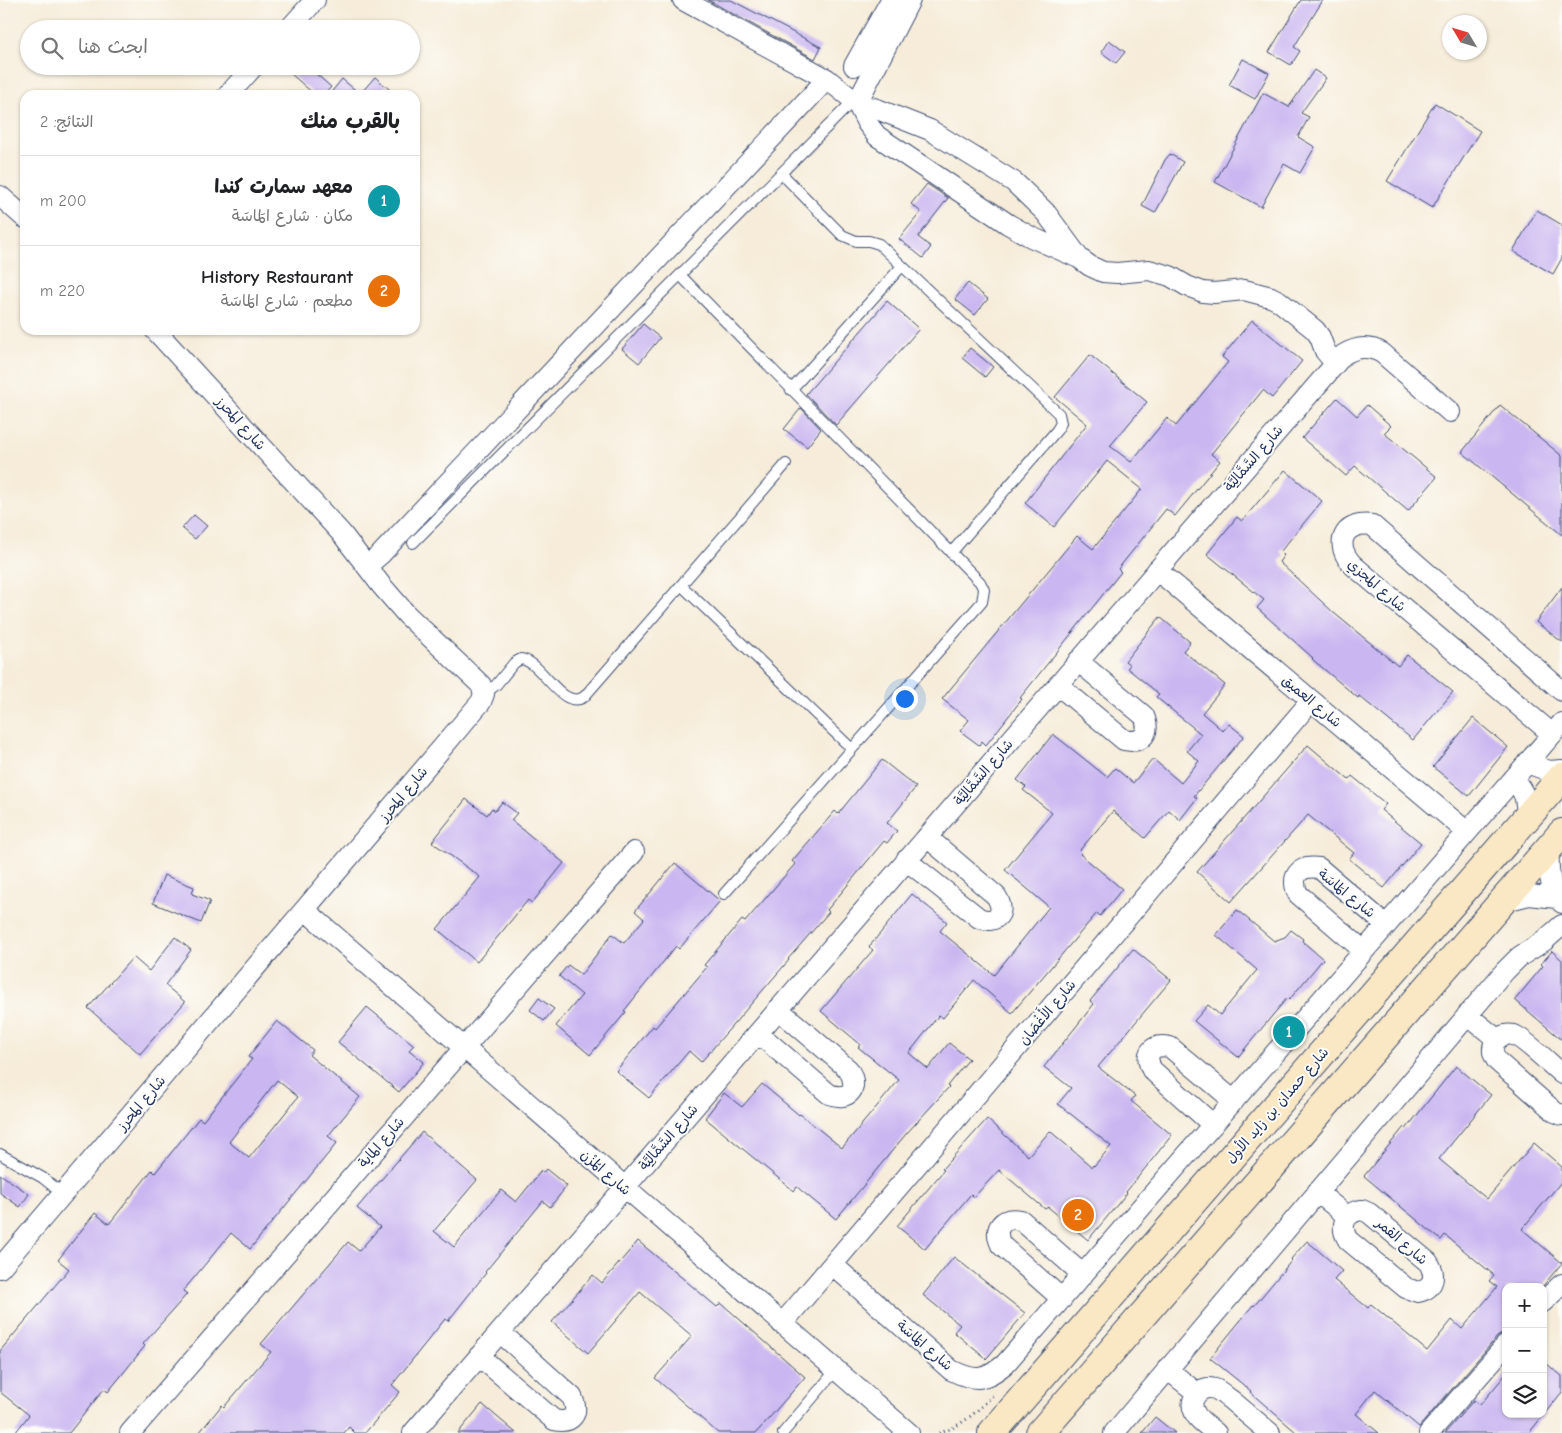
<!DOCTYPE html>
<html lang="ar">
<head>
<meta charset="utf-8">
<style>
  :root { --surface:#fff; --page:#f6f6f6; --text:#202124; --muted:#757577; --line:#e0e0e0; --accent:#0b8043 }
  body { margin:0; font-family:"Comic Neue","Playpen Sans Arabic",sans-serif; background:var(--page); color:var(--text); direction:rtl }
  .controls { position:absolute; right:15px; bottom:15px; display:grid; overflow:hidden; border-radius:10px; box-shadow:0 1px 4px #0004 }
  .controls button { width:45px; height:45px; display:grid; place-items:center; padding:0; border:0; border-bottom:1px solid var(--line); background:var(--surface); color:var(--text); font:25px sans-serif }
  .compass { position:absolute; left:1442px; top:15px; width:45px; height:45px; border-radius:50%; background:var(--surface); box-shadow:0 1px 4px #0004; rotate:308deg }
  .you { position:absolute; left:904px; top:698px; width:18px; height:18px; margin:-12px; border:4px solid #fff; border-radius:50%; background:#1a73e8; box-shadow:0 0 0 8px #1a73e833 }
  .badge { display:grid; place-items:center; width:32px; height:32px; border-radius:50%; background:var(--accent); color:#fff; font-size:16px; font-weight:700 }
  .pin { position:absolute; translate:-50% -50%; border:2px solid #fff; box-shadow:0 1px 5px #0006 }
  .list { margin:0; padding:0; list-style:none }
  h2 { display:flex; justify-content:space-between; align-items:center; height:65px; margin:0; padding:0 20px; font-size:21px }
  h2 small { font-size:16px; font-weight:400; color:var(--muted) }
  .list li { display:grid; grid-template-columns:32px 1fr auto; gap:15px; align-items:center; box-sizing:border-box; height:90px; padding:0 20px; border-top:1px solid var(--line) }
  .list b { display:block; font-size:19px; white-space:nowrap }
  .list p { margin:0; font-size:16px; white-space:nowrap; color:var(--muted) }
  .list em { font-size:16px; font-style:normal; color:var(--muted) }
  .icon { flex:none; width:28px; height:28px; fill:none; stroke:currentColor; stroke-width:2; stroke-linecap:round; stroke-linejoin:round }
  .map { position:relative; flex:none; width:1562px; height:1433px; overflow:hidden; direction:ltr }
  .search { position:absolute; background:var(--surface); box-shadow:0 1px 4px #0004; left:20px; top:20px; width:400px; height:55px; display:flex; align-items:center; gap:12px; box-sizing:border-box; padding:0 18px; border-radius:28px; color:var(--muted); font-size:19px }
  .panel { position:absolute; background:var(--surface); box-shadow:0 1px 4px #0004; left:20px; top:90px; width:400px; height:245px; border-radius:15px; direction:rtl }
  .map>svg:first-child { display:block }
  .building { fill:#cab7f1; fill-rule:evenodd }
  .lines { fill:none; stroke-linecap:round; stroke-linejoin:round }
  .lane-casing { stroke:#3c4b70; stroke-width:12 }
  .street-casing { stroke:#3c4b70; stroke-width:22 }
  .secondary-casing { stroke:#3c4b70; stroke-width:30 }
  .path { stroke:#3c4b70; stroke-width:3; stroke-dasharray:1 4; stroke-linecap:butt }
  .lane { stroke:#fff; stroke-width:10 }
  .street { stroke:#fff; stroke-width:20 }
  .secondary { stroke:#fae7c3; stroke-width:28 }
  .labels { text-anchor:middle; stroke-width:4; stroke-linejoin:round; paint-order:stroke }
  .street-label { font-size:14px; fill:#1b2f5e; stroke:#fdfcf7 }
</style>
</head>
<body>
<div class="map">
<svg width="1562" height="1433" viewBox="0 0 1562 1433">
  <rect width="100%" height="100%" fill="#fdfcf7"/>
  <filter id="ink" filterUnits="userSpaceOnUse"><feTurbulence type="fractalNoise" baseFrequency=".02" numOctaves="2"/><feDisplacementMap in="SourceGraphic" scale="10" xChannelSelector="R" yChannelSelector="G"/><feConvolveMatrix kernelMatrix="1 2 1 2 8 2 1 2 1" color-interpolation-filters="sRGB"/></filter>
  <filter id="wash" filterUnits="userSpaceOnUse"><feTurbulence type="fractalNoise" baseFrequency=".0096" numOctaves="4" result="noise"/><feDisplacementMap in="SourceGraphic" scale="20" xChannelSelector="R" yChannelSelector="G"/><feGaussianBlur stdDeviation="1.12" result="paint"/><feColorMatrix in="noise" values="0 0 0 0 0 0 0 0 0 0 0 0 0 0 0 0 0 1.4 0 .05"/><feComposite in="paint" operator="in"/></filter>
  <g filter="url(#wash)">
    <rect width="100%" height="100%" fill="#f6ecd9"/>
    <g id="blocks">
      <path class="building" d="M708,0H731L821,47L815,59Z
        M1301,0H1323L1294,47L1300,51L1291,65L1269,52Z
        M1109,40L1125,52L1116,63L1101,52Z
        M1243,59L1269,73L1255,99L1229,85Z
        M282,66H307L331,87L324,95H315Z
        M1314,70L1326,78L1301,113L1309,117L1298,137L1315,147L1300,173L1284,164L1261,207L1215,182L1263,93L1289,107Z
        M375,77L396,95H329L342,79L360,94Z
        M1435,103L1480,131L1432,208L1387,181Z
        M1170,154L1183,162L1155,213L1142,206L1165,160Z
        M927,184L948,198L918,237L931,247L923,258L899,239L921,212L911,204Z
        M1537,210L1562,225V258L1553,274L1513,251Z
        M968,283L988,299L975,315L955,299Z
        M887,301L919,329L836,425L806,394Z
        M1252,320L1302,361L1272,398L1263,390L1211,454L1220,461L1175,516L1166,509L1118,569L1121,572L1068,638L1020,698L1022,699L986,745L982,741L979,745L960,731L969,720L942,699L1077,536L1093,549L1142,489L1107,461L1054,527L1025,503L1087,424L1055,397L1090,355L1147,402L1110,446L1131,462L1167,418L1176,426L1228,362L1222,357Z
        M643,324L660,338L639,363L622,349Z
        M970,348L993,367L985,377L962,358Z
        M1337,398L1357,416L1367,405L1391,426L1384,433L1437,477L1408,511L1355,466L1346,476L1302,438Z
        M1500,405L1562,456V535L1462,452Z
        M801,408L821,429L807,447L784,429Z
        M1285,470L1322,501L1280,552L1284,555L1279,562L1334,613L1398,666L1407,655L1453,692L1413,740L1359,696L1358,698L1312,659L1313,658L1257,608L1264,600L1207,554L1237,517L1242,521Z
        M194,515L207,526L195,539L182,528Z
        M1562,587V642L1536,622Z
        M1160,617L1190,642L1183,651L1225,685L1202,713L1223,731L1229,724L1244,736L1194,796L1197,798L1180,820L1169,810L1145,838L1113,811L1080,850L1082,852L1080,854L1122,889L1100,916L1097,913L1012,1013L974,980L943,1018L939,1015L909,1053L928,1069L949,1043L969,1059L947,1086L949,1087L906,1134L836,1219L797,1187L794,1191L705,1118L724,1093L742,1107L762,1084L799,1115L800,1114L842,1148L899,1080L858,1047L861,1045L821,1011L873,950L869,947L912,894L947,922L940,931L994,975L1049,907L1005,870L1052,813L1023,790L1026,787L1017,780L1053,734L1107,777L1115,768L1133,783L1153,759L1181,783L1199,761L1187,751L1201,734L1156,697L1159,694L1127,668L1130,665L1125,661Z
        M1473,718L1508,747L1469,796L1433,767Z
        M1308,745L1349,780L1352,776L1386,804L1381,810L1421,843L1384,888L1349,859L1354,853L1308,815L1231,902L1197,872Z
        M882,760L916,787L887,823L897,831L887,843L884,841L827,910L829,912L788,959L789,960L701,1062L689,1051L649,1098L616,1071L653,1026L655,1028L707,967L704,965L742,920L745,922L795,864L792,861L835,811L838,814Z
        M466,799L487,815L492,808L495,811L502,802L517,813L511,820L564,863L532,903L528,900L477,962L437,929L480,877L432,842Z
        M675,863L720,901L679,949L676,946L624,1011L626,1012L590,1055L556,1026L582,995L559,976L568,965L581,975L612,934L624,943L644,919L635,911Z
        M164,875L194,887L192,894L210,901L201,923L153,903Z
        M1237,910L1274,941L1285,937L1291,930L1303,939L1302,941L1323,959L1289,1000L1287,998L1238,1057L1194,1021L1208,1005L1220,1015L1257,970L1216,935Z
        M175,937L191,950L165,985L185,1002L140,1054L88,1008L133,957L149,971Z
        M1133,949L1171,980L1098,1067L1135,1096L1131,1101L1172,1135L1126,1192L1127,1193L1088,1240L1048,1207L1045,1209L999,1170L974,1197L971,1194L925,1249L897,1226L944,1170L942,1169L987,1119L1028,1156L1050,1131L1092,1167L1093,1165L1094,1166L1111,1146L1058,1104L1071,1088L1044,1067L1094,1004L1090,1001Z
        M1552,951L1562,960V1040L1515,1000L1543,966L1541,964Z
        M539,998L554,1009L544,1021L530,1010Z
        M367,1007L414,1045L409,1050L424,1062L399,1092L338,1042Z
        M277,1021L313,1050L309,1055L360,1097L328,1136L337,1143L250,1249L231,1233L183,1291L187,1294L143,1344L145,1346L108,1392L104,1389L69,1433H15L29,1415L0,1392V1351L69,1269L58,1260L95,1213L109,1224L152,1170L155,1173L199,1118L203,1121L252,1059L248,1057ZM277,1080L298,1097L249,1158L229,1142Z
        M1456,1066L1491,1095L1439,1159L1487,1199L1534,1143L1562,1167V1181L1522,1229L1562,1263L1542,1287H1506V1331L1497,1337L1419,1427L1375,1390L1356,1414L1379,1433H1297L1250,1392L1251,1391L1210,1358L1253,1305L1254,1306L1292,1260L1291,1259L1307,1241L1342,1271L1334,1280L1368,1308L1371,1304L1427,1351L1452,1320L1462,1329L1497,1287L1489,1281L1494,1275L1445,1235L1441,1240L1364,1176L1404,1127L1406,1129Z
        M422,1132L477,1180L434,1231L454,1247L501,1190L516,1202L541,1171L543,1173L546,1169L567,1186L550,1207L543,1201L485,1272L486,1273L448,1321L445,1319L392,1385L400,1392L365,1433H355L349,1427L344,1433H199L222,1405L224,1407L271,1352L261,1344L348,1242L359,1251L380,1227L357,1208Z
        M0,1174L29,1194L20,1207L0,1193Z
        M638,1241L717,1307L721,1303L805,1377L756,1433H718L655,1378L692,1336L640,1292L588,1353L552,1322L593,1275L602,1283Z
        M954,1257L1025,1313L986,1359L954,1332L960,1325L923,1295Z
        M1543,1361L1562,1376V1392L1529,1433H1445L1474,1400L1480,1405L1506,1374V1414H1543Z
        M482,1404L516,1433H458Z
        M1155,1417L1175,1433H1142Z"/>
    </g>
  </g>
  <g filter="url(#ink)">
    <use href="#blocks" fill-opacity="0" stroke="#3c4b70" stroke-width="1"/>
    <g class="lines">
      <defs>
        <path id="lane" d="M781,173L842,235L856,241H869L879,244L1059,414L1061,423L1057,430L951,553
          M680,275L980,582L984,590L982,602L724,894
          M791,390L902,266
          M413,543L854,100
          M681,585L852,749
          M484,694L496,685L514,663L521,659C543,662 561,711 584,697L786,464
          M0,1154L43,1178L63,1194
          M783,1433L836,1370"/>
        <path id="street" d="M683,0L827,79L857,103L877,109L930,130L1014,182L1046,213L1079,258
          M910,0L857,103L867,123L877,136L1008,224L1031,237L1079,258L1090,266L1103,272L1117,273L1149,270L1170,276L1187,286L1203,292L1214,293L1244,290L1271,297L1279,301L1315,330L1320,337L1325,351L1335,363
          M289,29L315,0
          M854,66L891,0
          M228,95L254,66
          M0,196L25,218
          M367,566L381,554L827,79
          M1157,570L1467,832
          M1058,685L1124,740C1143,744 1151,733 1144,716L1078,661
          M1552,734L1354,566C1333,546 1342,521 1372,525L1562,691
          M1527,763L1549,771L1562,770
          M1513,779C1526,793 1526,800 1527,817
          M1549,847C1548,865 1548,890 1562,903
          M906,860L979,918C997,925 1007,912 996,896L927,837
          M1501,902L1529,895L1557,898
          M305,910L909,1433
          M1364,951L1298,894C1290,876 1299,865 1319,868L1386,925
          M1467,1015L1497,1039
          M758,1033L829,1094C850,1102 860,1087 848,1069L778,1009
          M1562,1074C1551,1065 1528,1042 1516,1036C1509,1033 1499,1035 1495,1042C1491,1049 1493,1055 1497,1061L1555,1112L1562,1115
          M1213,1125L1152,1070C1143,1054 1152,1043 1170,1047L1234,1101
          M1317,1192L1347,1216
          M1362,1210L1369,1213L1428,1262C1437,1275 1434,1289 1418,1292L1406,1288L1348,1240C1339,1226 1345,1212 1362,1210Z
          M833,1265L951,1370C975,1382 985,1381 1005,1364L1562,723
          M0,1268L481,702L484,694L481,685L407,615L381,585L342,534L155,330
          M1062,1299L1001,1245C993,1228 1002,1216 1021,1220L1083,1275
          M1543,1302L1562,1284
          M782,1324L1311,701
          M479,1356L554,1420C572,1424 580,1414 572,1397L500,1332
          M1167,1369L1197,1393
          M130,1433L634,852
          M413,1433L1343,355C1356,347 1368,345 1382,353L1450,412
          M1114,1433L1505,971L1519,957L1544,941L1562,925
          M1216,1433C1209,1427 1197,1420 1194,1411C1188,1399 1201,1384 1215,1389C1221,1391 1226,1397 1231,1400C1244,1411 1257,1422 1270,1433
          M1429,1433L1506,1345"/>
        <path id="secondary" d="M992,1433L1562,777
          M1040,1433L1562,833"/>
      </defs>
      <use href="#lane" class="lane-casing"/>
      <use href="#street" class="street-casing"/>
      <use href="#secondary" class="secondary-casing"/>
      <path class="path" d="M939,1433C961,1427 979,1410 994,1394"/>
      <use href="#lane" class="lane"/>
      <use href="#street" class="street"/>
      <use href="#secondary" class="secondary"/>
    </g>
  </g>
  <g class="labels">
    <g class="street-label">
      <text transform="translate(241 423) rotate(48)" y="5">شارع المحرز</text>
      <text transform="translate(1253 458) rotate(-49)" y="5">شارع السَّمَّالِيَّة</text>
      <text transform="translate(1377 585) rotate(41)" y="5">شارع المجزي</text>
      <text transform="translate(1312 701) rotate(40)" y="5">شارع العميق</text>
      <text transform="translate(983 772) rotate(-49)" y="5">شارع السَّمَّالِيَّة</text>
      <text transform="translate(403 794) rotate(-50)" y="5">شارع المحرز</text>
      <text transform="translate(1347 893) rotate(39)" y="5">شارع المَاسَة</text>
      <text transform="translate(1047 1012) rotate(-50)" y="5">شارع الأَغْصَان</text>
      <text transform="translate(141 1103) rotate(-50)" y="5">شارع المحرز</text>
      <text transform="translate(1277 1105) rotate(-49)" y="5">شارع حمدان بن زايد الأول</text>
      <text transform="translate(668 1137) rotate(-49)" y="5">شارع السَّمَّالِيَّة</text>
      <text transform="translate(381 1142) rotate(-49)" y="5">شارع الماية</text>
      <text transform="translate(606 1172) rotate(41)" y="5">شارع المُزْن</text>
      <text transform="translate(1402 1241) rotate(41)" y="5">شارع القمر</text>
      <text transform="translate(925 1345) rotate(41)" y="5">شارع المَاسَة</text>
    </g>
  </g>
</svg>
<div class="controls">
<button>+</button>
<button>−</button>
<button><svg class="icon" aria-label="layers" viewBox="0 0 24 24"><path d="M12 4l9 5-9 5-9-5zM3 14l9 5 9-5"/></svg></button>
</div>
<svg class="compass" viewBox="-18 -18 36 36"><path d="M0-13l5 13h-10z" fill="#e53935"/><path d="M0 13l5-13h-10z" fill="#757577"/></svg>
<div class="you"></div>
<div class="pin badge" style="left:1289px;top:1032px;background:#0f9aa8">1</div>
<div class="pin badge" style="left:1078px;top:1215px;background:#e8710a">2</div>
<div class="search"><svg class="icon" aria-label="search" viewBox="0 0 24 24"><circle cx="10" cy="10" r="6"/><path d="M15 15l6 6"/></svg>ابحث هنا</div>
<section class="panel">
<h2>بالقرب منك<small>النتائج: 2</small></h2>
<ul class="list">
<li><span class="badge" style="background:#0f9aa8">1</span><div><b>معهد سمارت كندا</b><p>مكان · شارع المَاسَة</p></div><em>200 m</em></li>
<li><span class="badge" style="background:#e8710a">2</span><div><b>History Restaurant</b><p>مطعم · شارع المَاسَة</p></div><em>220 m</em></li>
</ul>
</section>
</div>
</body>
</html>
